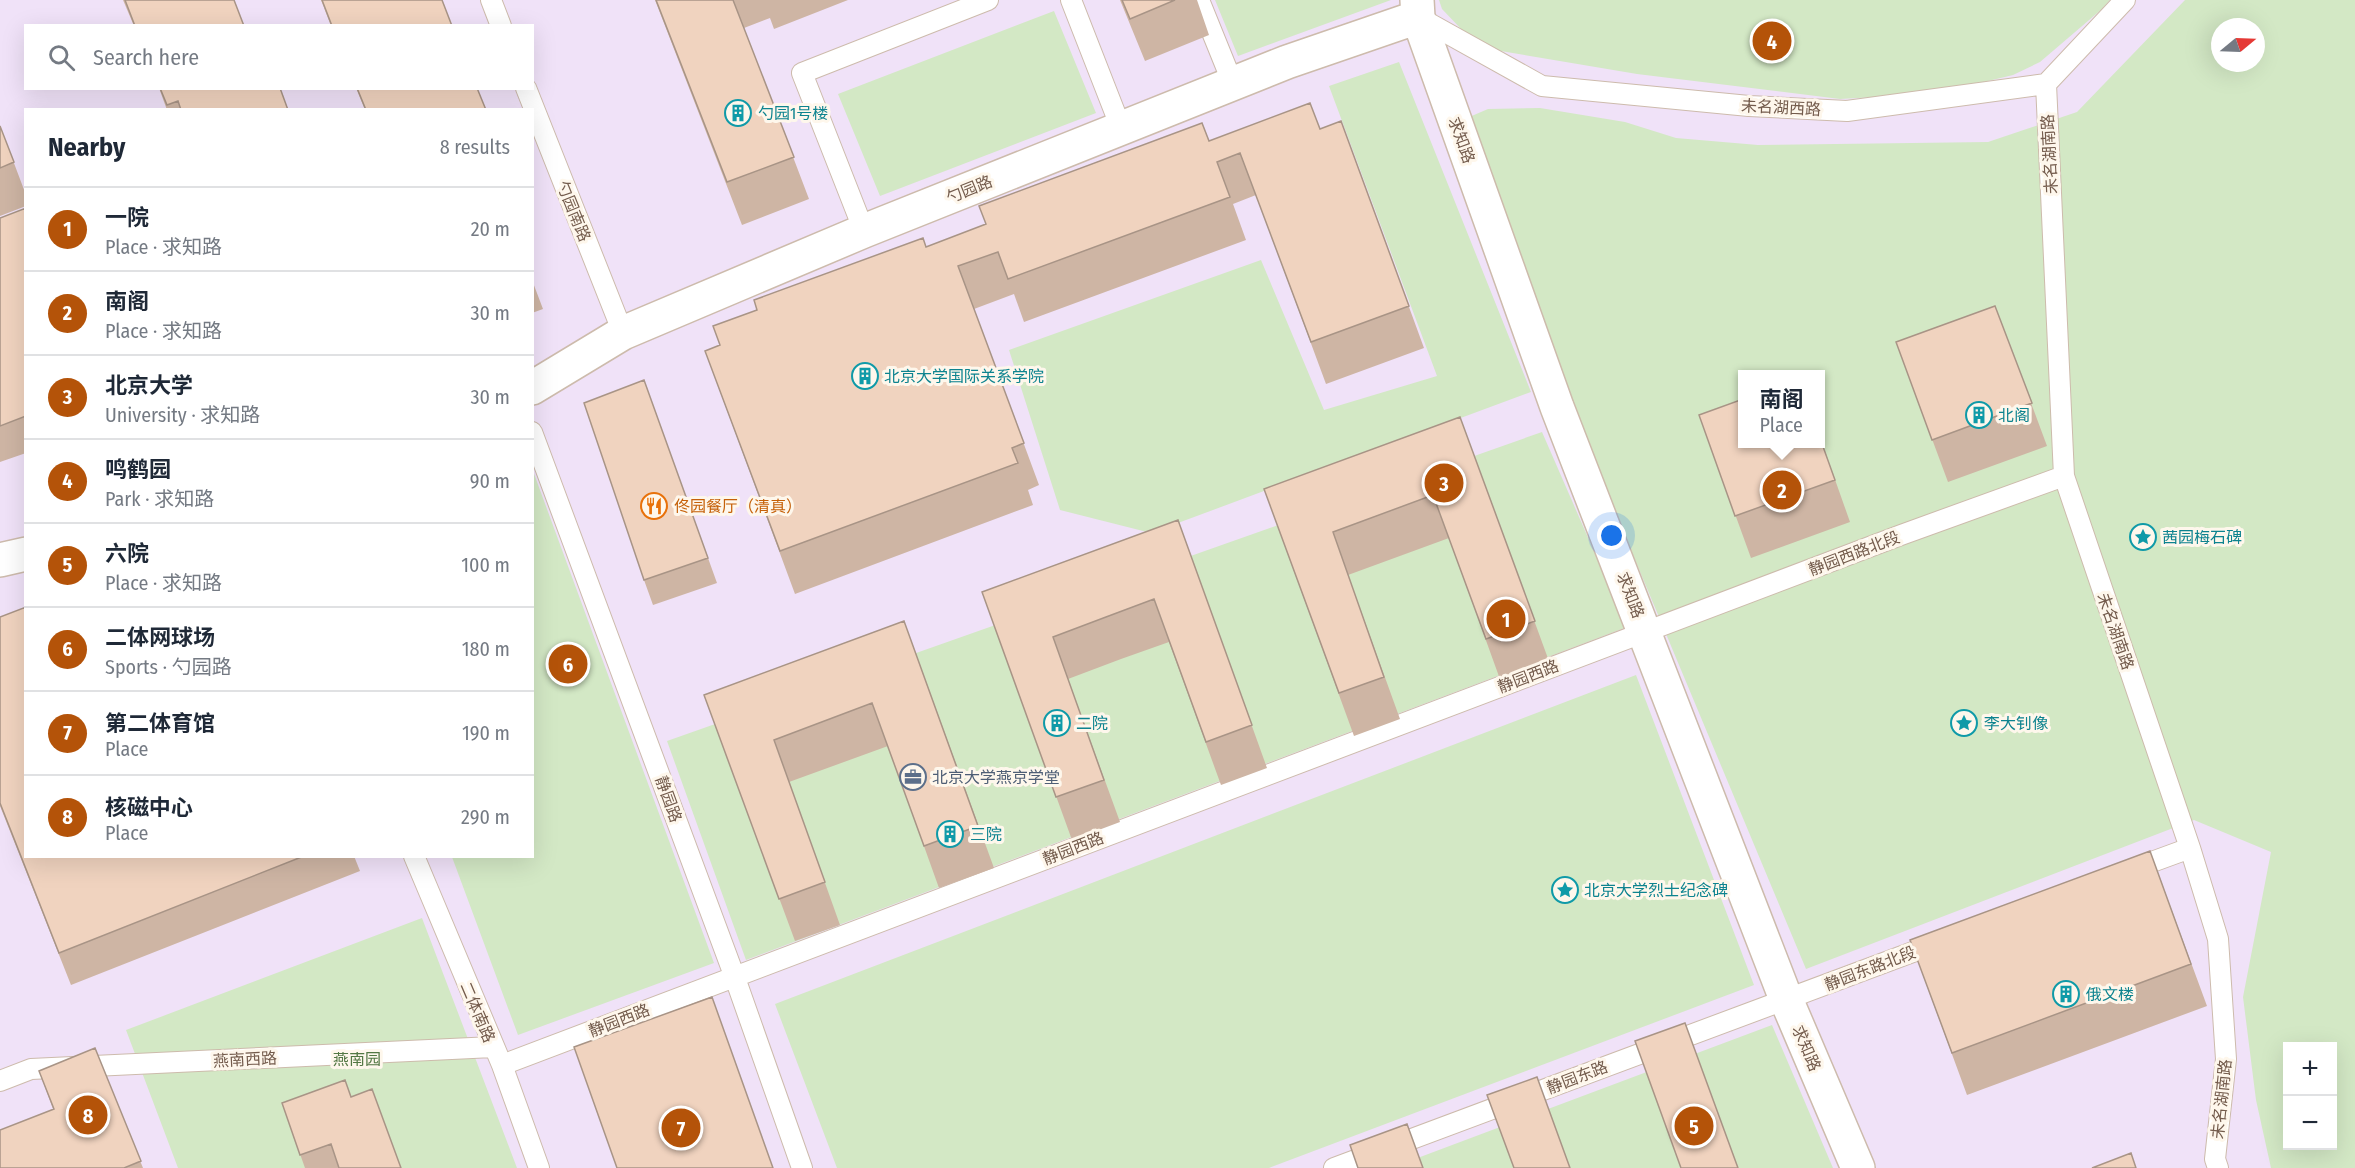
<!DOCTYPE html>
<html lang="en">
<head>
<meta charset="utf-8">
<style>
  :root { --surface:#fff; --page:#f2f2f3; --text:#1f2937; --muted:#747a83; --line:#e0e1e3; --accent:#b45309 }
  body { margin:0; font-family:"Fira Sans Condensed","Noto Sans SC",sans-serif; background:var(--page); color:var(--text) }
  .controls { position:absolute; right:18px; bottom:18px; display:grid; overflow:hidden; border-radius:0px; box-shadow:0 6px 24px #0002 }
  .controls button { width:54px; height:54px; display:grid; place-items:center; padding:0; border:0; border-bottom:2px solid var(--line); background:var(--surface); color:var(--text); font:30px sans-serif }
  .compass { position:absolute; left:2211px; top:18px; width:54px; height:54px; border-radius:50%; background:var(--surface); box-shadow:0 6px 24px #0002; rotate:71deg }
  .you { position:absolute; left:1612px; top:536px; width:21px; height:21px; margin:-15px; border:4px solid #fff; border-radius:50%; background:#1a73e8; box-shadow:0 0 0 9px #1a73e833 }
  .badge { display:grid; place-items:center; width:39px; height:39px; border-radius:50%; background:var(--accent); color:#fff; font-size:20px; font-weight:700 }
  .pin { position:absolute; translate:-50% -50%; border:3px solid #fff; box-shadow:0 2px 6px #0006 }
  .popup { position:absolute; left:1738px; top:370px; width:87px; height:78px; box-sizing:border-box; display:grid; place-content:center; border-radius:0px; background:var(--surface); filter:drop-shadow(0 2px 4px #0005); font-size:20px; white-space:nowrap; color:var(--muted) }
  .popup b { font-size:22px; color:var(--text) }
  .popup::after { content:''; position:absolute; left:50%; top:100%; margin-left:-12px; border:12px solid transparent; border-top-color:var(--surface) }
  .list { margin:0; padding:0; list-style:none }
  h2 { display:flex; justify-content:space-between; align-items:center; height:78px; margin:0; padding:0 24px; font-size:26px }
  h2 small { font-size:20px; font-weight:400; color:var(--muted) }
  .list li { display:grid; grid-template-columns:39px 1fr auto; gap:18px; align-items:center; box-sizing:border-box; height:84px; padding:0 24px; border-top:2px solid var(--line) }
  .list b { display:block; font-size:22px; white-space:nowrap }
  .list p { margin:0; font-size:20px; white-space:nowrap; color:var(--muted) }
  .list em { font-size:20px; font-style:normal; color:var(--muted) }
  .icon { flex:none; width:33px; height:33px; fill:none; stroke:currentColor; stroke-width:2; stroke-linecap:round; stroke-linejoin:round }
  .map { position:relative; flex:none; width:2355px; height:1168px; overflow:hidden }
  .search { position:absolute; background:var(--surface); box-shadow:0 6px 24px #0002; left:24px; top:24px; width:510px; height:66px; display:flex; align-items:center; gap:15px; box-sizing:border-box; padding:0 21px; border-radius:0px; color:var(--muted); font-size:22px }
  .panel { position:absolute; background:var(--surface); box-shadow:0 6px 24px #0002; left:24px; top:108px; width:510px; height:750px; border-radius:0px }
  .map>svg:first-child { display:block }
  .education { fill:#f0e2f8; fill-rule:evenodd }
  .green { fill:#d3e8c5; fill-rule:evenodd }
  .lines { fill:none; stroke-linecap:round; stroke-linejoin:round }
  .lane-casing { stroke:#cdbbac; stroke-width:22 }
  .street-casing { stroke:#cdbbac; stroke-width:36 }
  .lane { stroke:#fff; stroke-width:20 }
  .street { stroke:#fff; stroke-width:33 }
  .wall { fill:#ceb5a4 }
  .building { fill:#f0d3bf; stroke:#a89486; stroke-width:1.5 }
  .labels { text-anchor:middle; stroke-width:6; stroke-linejoin:round; paint-order:stroke }
  .street-label { font-size:16px; fill:#735b4c; stroke:#fef7ec }
  .culture-label { font-size:16px; fill:#0d838f; stroke:#fef7ec; text-anchor:start }
  .food-label { font-size:16px; fill:#c56008; stroke:#fef7ec; text-anchor:start }
  .service-label { font-size:16px; fill:#4e5e75; stroke:#fef7ec; text-anchor:start }
  .park-label { font-size:16px; fill:#537844; stroke:#fef7ec }
</style>
</head>
<body>
<div class="map">
<svg width="2355" height="1168" viewBox="0 0 2355 1168">
  <rect width="100%" height="100%" fill="#fbf3e6"/>
  <path class="education" d="M0,0H2355V1168H0ZM26,26H532V88H26ZM2220,27H2256V63H2220ZM26,110H532V856H26ZM1743,374H1821V444H1743ZM2288,1046H2332V1146H2288Z"/>
  <path class="green" d="M1215,0H1391L1238,56Z
    M1439,0H2110L2102,9L2040,62L2013,75L1963,87L1911,95L1840,99L1637,74L1495,50L1463,31L1442,9Z
    M2185,0H2355V1168H2271L2256,1100L2243,997L2271,852L2194,820L1806,969L1453,124L1488,109L1540,108L1625,122L1676,138L1758,145L1988,142L2077,112ZM2220,27H2256V63H2220ZM1743,374H1821V444H1743ZM2288,1046H2332V1146H2288Z
    M1054,11L1096,113L880,196L838,94Z
    M1399,62L1531,392L1151,533L1060,510L1009,350L1261,260L1324,410L1437,376L1329,86Z
    M1542,432L1627,627L746,960L667,741Z
    M533,471L714,963L518,1035L452,857L532,856Z
    M1636,675L1754,985L1269,1168H837L775,1004Z
    M422,918L517,1168H178L126,1030Z
    M1772,1025L1833,1168H1391Z"/>
  <g class="lines">
    <defs>
      <path id="lane" d="M491,0L501,26
        M1071,0L1121,128
        M1199,0L1233,84
        M1418,17L1542,86L1749,106L1847,111L2046,84L2125,0
        M2046,84L2064,476L2190,848L2218,939L2226,1059L2215,1159L2218,1168
        M526,88L623,333
        M864,231L802,73L988,0
        M532,432L734,975L802,1168
        M414,856L502,1065L539,1168
        M2130,870L2190,848
        M502,1065L1901,535L2064,476
        M0,1081L31,1069L493,1047
        M1334,1168L1937,943"/>
      <path id="street" d="M1417,0L1418,17L1557,407L1786,999L1858,1168
        M532,388L623,333L864,231L1287,62L1418,17
        M0,560L26,554"/>
    </defs>
    <use href="#lane" class="lane-casing"/>
    <use href="#street" class="street-casing"/>
    <use href="#lane" class="lane"/>
    <use href="#street" class="street"/>
  </g>
  <path class="wall" d="M123,0H234L244,26H134Z
    M321,0H442L452,26H331Z
    M655,0H848L774,29L770,18L744,28L809,199L742,225Z
    M1120,0H1197L1209,35L1145,61Z
    M159,88H280L288,110H167Z
    M356,88H477L486,110H365Z
    M1341,121L1424,348L1326,384L1256,195L1233,204L1246,240L1024,322L1014,294L974,309L1039,485L1028,490L1033,505L795,594L705,351L720,345L926,247L1209,141L1320,129Z
    M0,126L26,195V206L0,216Z
    M26,208V453L0,462V218Z
    M532,280L543,309L532,313Z
    M1995,306L2047,446L1948,482L1896,342Z
    M644,380L717,583L653,605L644,580Z
    M1699,415L1821,440L1850,522L1751,558Z
    M1460,417L1550,664L1501,682L1449,538L1348,575L1400,719L1354,736L1264,489Z
    M1178,520L1267,768L1221,785L1169,642L1121,659L1068,679L1120,822L1072,840L982,592Z
    M0,617L26,856H354L360,871L71,985L0,806Z
    M904,621L994,868L939,888L888,746L789,782L840,925L795,941L704,695Z
    M2150,851L2207,1006L1967,1095L1910,940Z
    M95,1048L143,1168H0L53,1109L39,1071Z
    M352,1097L401,1168H305L282,1103Z"/>
  <path class="building" d="M125,0H234L244,26H135Z
    M322,0H442L452,26H332Z
    M656,0H733L794,157L727,182Z
    M1122,0H1175L1130,19Z
    M160,88H280L288,110H181L178,101L167,105Z
    M357,88H477L486,110H366Z
    M1310,103L1320,129L1341,121L1409,306L1311,342L1240,153L1217,162L1230,197L1008,279L998,252L958,266L1024,443L1012,448L1018,463L780,551L705,351L720,345L713,326L757,310L754,300L923,238L926,247L986,224L979,206L1202,123L1209,141Z
    M0,126L14,162L0,168Z
    M26,208V416L0,426V218Z
    M1995,306L2032,403L1932,440L1896,342Z
    M644,380L708,558L644,580L584,403Z
    M1743,399V444H1821V441L1835,480L1735,516L1699,415Z
    M1460,417L1535,621L1486,639L1433,495L1333,532L1384,677L1339,693L1264,489Z
    M1178,520L1252,725L1206,742L1154,599L1106,617L1053,637L1104,780L1056,797L982,592Z
    M26,607V856H304L59,953L0,803V617Z
    M904,621L978,826L924,846L872,703L774,740L825,882L779,899L704,695Z
    M2150,851L2191,964L1952,1053L1910,940Z
    M712,997L773,1168H617L574,1047Z
    M1685,1023L1738,1168H1681L1635,1041Z
    M95,1048L141,1161L124,1168H0V1130L54,1109L39,1071Z
    M1537,1077L1570,1168H1514L1487,1095Z
    M345,1080L351,1097L372,1089L401,1168H339L331,1144L300,1155L282,1103Z
    M1407,1124L1423,1168H1358L1350,1145Z
    M2131,1153L2136,1168H2092Z"/>
  <defs>
    <symbol id="building-ring" viewBox="-11 -11 22 22"><circle r="9.5" fill="#fef7ec" stroke="#0f9aa8" stroke-width="1.5"/><path d="M-4-6H4V6H1V3H-1V6H-4ZM-2.5-4.3h1.7v1.8h-1.7ZM.8-4.3h1.7v1.8H.8ZM-2.5-1h1.7V.8h-1.7ZM.8-1h1.7V.8H.8Z" fill="#0f9aa8"/></symbol>
    <symbol id="restaurant-ring" viewBox="-11 -11 22 22"><circle r="9.5" fill="#fef7ec" stroke="#e8710a" stroke-width="1.5"/><path d="M-5-6h1v4h1v-4h1v4h1v-4h1v5L-1.5 .5V6h-2V.5L-5-1ZM5-6V6H3V1.5H1.5Q1.5-4 5-6Z" fill="#e8710a"/></symbol>
    <symbol id="sight-ring" viewBox="-11 -11 22 22"><circle r="9.5" fill="#fef7ec" stroke="#0f9aa8" stroke-width="1.5"/><path d="M0-6L1.8-2.2L6-1.7L2.9 1.2L3.7 5.4L0 3.3L-3.7 5.4L-2.9 1.2L-6-1.7L-1.8-2.2Z" fill="#0f9aa8"/></symbol>
    <symbol id="office-ring" viewBox="-11 -11 22 22"><circle r="9.5" fill="#fef7ec" stroke="#5c6f8a" stroke-width="1.5"/><path d="M-6-3h4V-5.5h4V-3h4V5H-6ZM-1-4.5V-3h2v-1.5ZM-6 0V1H6V0Z" fill="#5c6f8a"/></symbol>
  </defs>
  <g fill-rule="evenodd">
    <use href="#building-ring" x="723" y="98" width="30" height="30"/>
    <use href="#building-ring" x="850" y="361" width="30" height="30"/>
    <use href="#building-ring" x="1964" y="400" width="30" height="30"/>
    <use href="#restaurant-ring" x="639" y="491" width="30" height="30"/>
    <use href="#sight-ring" x="2128" y="522" width="30" height="30"/>
    <use href="#building-ring" x="1042" y="708" width="30" height="30"/>
    <use href="#sight-ring" x="1949" y="708" width="30" height="30"/>
    <use href="#office-ring" x="898" y="762" width="30" height="30"/>
    <use href="#building-ring" x="935" y="819" width="30" height="30"/>
    <use href="#sight-ring" x="1550" y="875" width="30" height="30"/>
    <use href="#building-ring" x="2051" y="979" width="30" height="30"/>
  </g>
  <g class="labels">
    <g class="street-label">
      <text transform="translate(1781 107) rotate(3)" y="6">未名湖西路</text>
      <text transform="translate(1462 140) rotate(70)" y="6">求知路</text>
      <text transform="translate(2049 154) rotate(-93)" y="6">未名湖南路</text>
      <text transform="translate(969 189) rotate(-22)" y="6">勺园路</text>
      <text transform="translate(574 211) rotate(68)" y="6">勺园南路</text>
      <text transform="translate(1854 553) rotate(-21)" y="6">静园西路北段</text>
      <text transform="translate(1631 595) rotate(69)" y="6">求知路</text>
      <text transform="translate(2116 631) rotate(71)" y="6">未名湖南路</text>
      <text transform="translate(1528 676) rotate(-21)" y="6">静园西路</text>
      <text transform="translate(669 799) rotate(70)" y="6">静园路</text>
      <text transform="translate(1073 848) rotate(-21)" y="6">静园西路</text>
      <text transform="translate(1870 968) rotate(-21)" y="6">静园东路北段</text>
      <text transform="translate(478 1012) rotate(67)" y="6">二体南路</text>
      <text transform="translate(619 1020) rotate(-21)" y="6">静园西路</text>
      <text transform="translate(1807 1048) rotate(67)" y="6">求知路</text>
      <text transform="translate(245 1059) rotate(-3)" y="6">燕南西路</text>
      <text transform="translate(1577 1077) rotate(-21)" y="6">静园东路</text>
      <text transform="translate(2221 1099) rotate(-84)" y="6">未名湖南路</text>
    </g>
    <g class="culture-label">
      <text x="758" y="119">勺园1号楼</text>
      <text x="884" y="382">北京大学国际关系学院</text>
      <text x="1998" y="421">北阁</text>
      <text x="2162" y="543">茜园梅石碑</text>
      <text x="1076" y="729">二院</text>
      <text x="1984" y="729">李大钊像</text>
      <text x="970" y="840">三院</text>
      <text x="1584" y="896">北京大学烈士纪念碑</text>
      <text x="2086" y="1000">俄文楼</text>
    </g>
    <g class="food-label">
      <text x="674" y="512">佟园餐厅（清真）</text>
    </g>
    <g class="service-label">
      <text x="932" y="783">北京大学燕京学堂</text>
    </g>
    <g class="park-label">
      <text x="357" y="1065">燕南园</text>
    </g>
  </g>
</svg>
<div class="controls">
<button>+</button>
<button>−</button>
</div>
<svg class="compass" viewBox="-18 -18 36 36"><path d="M0-13l5 13h-10z" fill="#e53935"/><path d="M0 13l5-13h-10z" fill="#747a83"/></svg>
<div class="you"></div>
<div class="pin badge" style="left:1506px;top:619px">1</div>
<div class="pin badge" style="left:1782px;top:490px">2</div>
<div class="popup"><b>南阁</b>Place</div>
<div class="pin badge" style="left:1444px;top:483px">3</div>
<div class="pin badge" style="left:1772px;top:41px">4</div>
<div class="pin badge" style="left:1694px;top:1126px">5</div>
<div class="pin badge" style="left:568px;top:664px">6</div>
<div class="pin badge" style="left:681px;top:1128px">7</div>
<div class="pin badge" style="left:88px;top:1115px">8</div>
<div class="search"><svg class="icon" aria-label="search" viewBox="0 0 24 24"><circle cx="10" cy="10" r="6"/><path d="M15 15l6 6"/></svg>Search here</div>
<section class="panel">
<h2>Nearby<small>8 results</small></h2>
<ul class="list">
<li><span class="badge">1</span><div><b>一院</b><p>Place · 求知路</p></div><em>20 m</em></li>
<li><span class="badge">2</span><div><b>南阁</b><p>Place · 求知路</p></div><em>30 m</em></li>
<li><span class="badge">3</span><div><b>北京大学</b><p>University · 求知路</p></div><em>30 m</em></li>
<li><span class="badge">4</span><div><b>鸣鹤园</b><p>Park · 求知路</p></div><em>90 m</em></li>
<li><span class="badge">5</span><div><b>六院</b><p>Place · 求知路</p></div><em>100 m</em></li>
<li><span class="badge">6</span><div><b>二体网球场</b><p>Sports · 勺园路</p></div><em>180 m</em></li>
<li><span class="badge">7</span><div><b>第二体育馆</b><p>Place</p></div><em>190 m</em></li>
<li><span class="badge">8</span><div><b>核磁中心</b><p>Place</p></div><em>290 m</em></li>
</ul>
</section>
</div>
</body>
</html>
